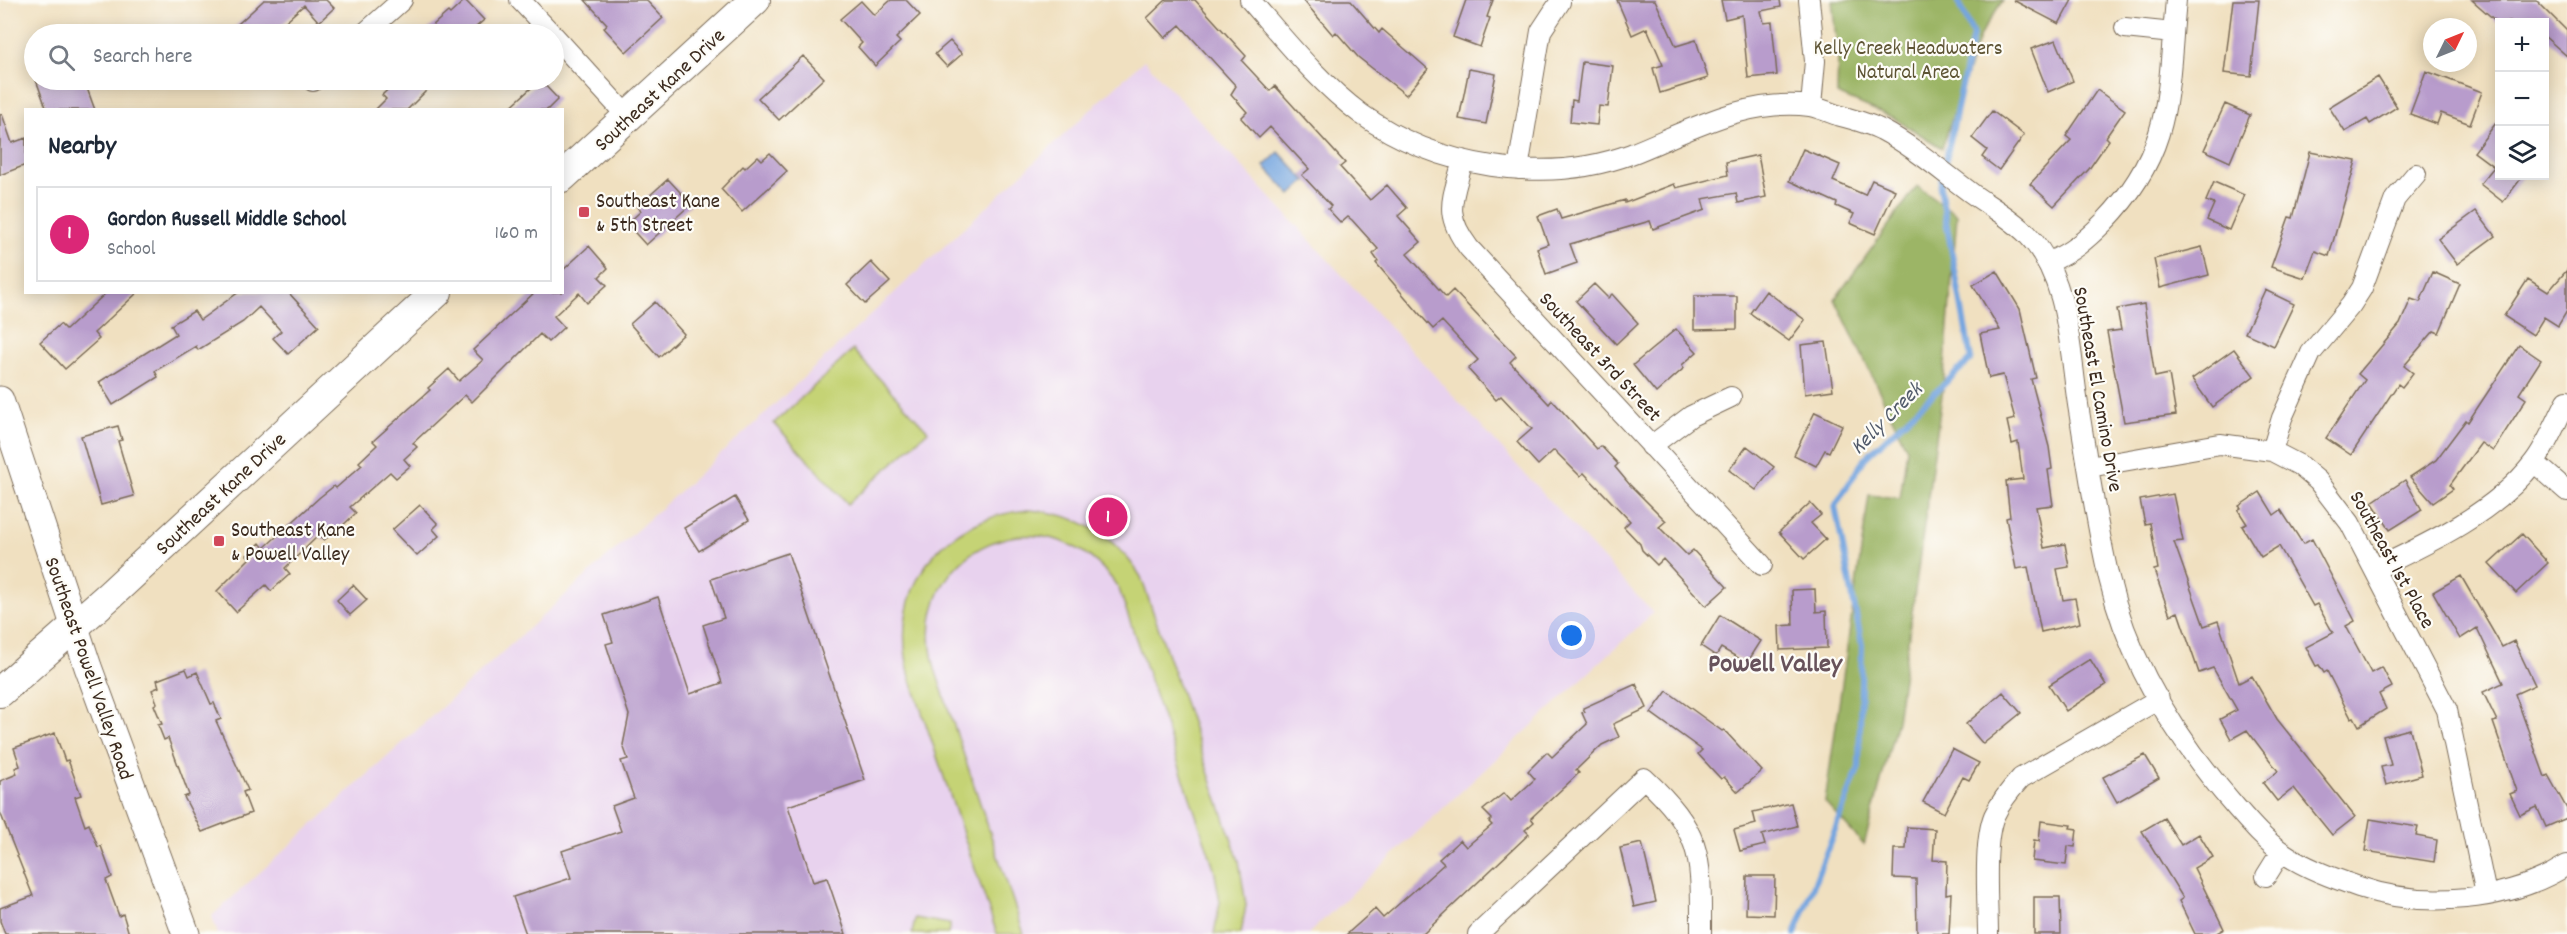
<!DOCTYPE html>
<html lang="en">
<head>
<meta charset="utf-8">
<style>
  :root { --surface:#fff; --page:#f2f2f3; --text:#1f2937; --muted:#747a83; --line:#e0e1e3; --accent:#db2777 }
  body { margin:0; font-family:Dekko,sans-serif; background:var(--page); color:var(--text) }
  .controls { position:absolute; right:18px; top:18px; display:grid; overflow:hidden; border-radius:0px; box-shadow:0 3px 15px #0003 }
  .controls button { width:54px; height:54px; display:grid; place-items:center; padding:0; border:0; border-bottom:2px solid var(--line); background:var(--surface); color:var(--text); font:30px sans-serif }
  .compass { position:absolute; left:2423px; top:18px; width:54px; height:54px; border-radius:50%; background:var(--surface); box-shadow:0 3px 15px #0003; rotate:47deg }
  .you { position:absolute; left:1572px; top:636px; width:21px; height:21px; margin:-15px; border:4px solid #fff; border-radius:50%; background:#1a73e8; box-shadow:0 0 0 9px #1a73e833 }
  .badge { display:grid; place-items:center; width:39px; height:39px; border-radius:50%; background:var(--accent); color:#fff; font-size:20px; font-weight:700 }
  .pin { position:absolute; translate:-50% -50%; border:3px solid #fff; box-shadow:0 2px 6px #0006 }
  .list { margin:0; padding:0; list-style:none }
  h2 { display:flex; justify-content:space-between; align-items:center; height:78px; margin:0; padding:0 24px; font-size:26px }
  h2 small { font-size:20px; font-weight:400; color:var(--muted) }
  .list li { display:grid; grid-template-columns:39px 1fr auto; gap:18px; align-items:center; box-sizing:border-box; height:96px; margin:0 12px 12px; padding:0 12px; border:2px solid var(--line); border-radius:0px }
  .list b { display:block; font-size:22px; white-space:nowrap }
  .list p { margin:0; font-size:20px; white-space:nowrap; color:var(--muted) }
  .list em { font-size:20px; font-style:normal; color:var(--muted) }
  .icon { flex:none; width:33px; height:33px; fill:none; stroke:currentColor; stroke-width:2; stroke-linecap:round; stroke-linejoin:round }
  .map { position:relative; flex:none; width:2567px; height:934px; overflow:hidden }
  .search { position:absolute; background:var(--surface); box-shadow:0 3px 15px #0003; left:24px; top:24px; width:540px; height:66px; display:flex; align-items:center; gap:15px; box-sizing:border-box; padding:0 21px; border-radius:33px; color:var(--muted); font-size:22px }
  .panel { position:absolute; background:var(--surface); box-shadow:0 3px 15px #0003; left:24px; top:108px; width:540px; height:186px; border-radius:0px }
  .map>svg:first-child { display:block }
  .built { fill:#e8d2ee }
  .green { fill:#c5d374; stroke:#807e49; stroke-width:1.5 }
  .forest { fill:#9cb566; stroke:#6c7042; stroke-width:1.5 }
  .water { fill:#74a5df; stroke:#58687e; stroke-width:1.5 }
  .lines { fill:none; stroke-linecap:round; stroke-linejoin:round }
  .stream { stroke:#74a5df; stroke-width:6 }
  .building { fill:#b89ccc }
  .street-casing { stroke:#7a6a57; stroke-width:22 }
  .secondary-casing { stroke:#7a6a57; stroke-width:29 }
  .primary-casing { stroke:#7a6a57; stroke-width:32 }
  .street { stroke:#fff; stroke-width:20 }
  .secondary { stroke:#fff; stroke-width:27 }
  .primary { stroke:#fff; stroke-width:30 }
  .poi-dot { fill:#d1495b; stroke:#fdfcf7; stroke-width:2 }
  .labels { text-anchor:middle; stroke-width:4.5; stroke-linejoin:round; paint-order:stroke }
  .park-label { font-size:21px; fill:#5e5434; stroke:#fdfcf7 }
  .street-label { font-size:21px; fill:#3b2a1e; stroke:#fdfcf7 }
  .poi-label { font-size:21px; fill:#3b2a1e; stroke:#fdfcf7; text-anchor:start }
  .water-label { font-size:22px; font-style:italic; fill:#525b6b; stroke:#fdfcf7 }
  .district-label { font-size:27px; font-weight:bold; fill:#67525b; stroke:#fdfcf7 }
</style>
</head>
<body>
<div class="map">
<svg width="2567" height="934" viewBox="0 0 2567 934">
  <rect width="100%" height="100%" fill="#fdfcf7"/>
  <filter id="ink" filterUnits="userSpaceOnUse"><feTurbulence type="fractalNoise" baseFrequency=".0167" numOctaves="2"/><feDisplacementMap in="SourceGraphic" scale="12" xChannelSelector="R" yChannelSelector="G"/><feConvolveMatrix kernelMatrix="1 2 1 2 8 2 1 2 1" color-interpolation-filters="sRGB"/></filter>
  <filter id="wash" filterUnits="userSpaceOnUse"><feTurbulence type="fractalNoise" baseFrequency=".008" numOctaves="4" result="noise"/><feDisplacementMap in="SourceGraphic" scale="24" xChannelSelector="R" yChannelSelector="G"/><feGaussianBlur stdDeviation="1.35" result="paint"/><feColorMatrix in="noise" values="0 0 0 0 0 0 0 0 0 0 0 0 0 0 0 0 0 1.4 0 .05"/><feComposite in="paint" operator="in"/></filter>
  <g filter="url(#wash)">
    <rect width="100%" height="100%" fill="#f0e0c0"/>
    <path class="built" d="M1144,60L1653,613L1308,934H218L212,916L757,421Z"/>
    <path class="green" d="M853,350L928,431L848,504L774,423Z
      M1028,510C1078,513 1115,535 1141,577L1239,861L1246,905L1241,934H1214L1220,902L1214,868L1119,589C1050,483 902,548 935,669L1024,934H997L910,677C887,590 938,518 1028,510Z
      M915,918L950,924L948,934H912Z"/>
    <path class="forest" d="M1832,0H2003L1980,35L1942,148L1894,118L1837,94L1838,58Z
      M1917,186L1957,215L1943,388L1897,721L1864,845L1825,802L1869,495L1900,498L1907,449L1835,299Z"/>
    <path class="water" d="M1279,152L1306,181L1291,195L1264,166Z"/>
    <g class="lines">
      <path class="stream" d="M1795,934L1859,767L1862,645L1835,506L1865,458L1971,359L1940,187L1973,35L1958,0"/>
    </g>
    <g id="blocks">
      <path class="building" d="M264,0H326L334,8L319,22L304,5L271,34H227Z
        M465,0L484,20L468,34H423L448,12L450,14Z
        M585,0H646L663,18L626,52L604,28L607,24Z
        M891,0H906L920,15L896,38L900,42L875,66L858,47L862,43L840,19L861,1L874,15Z
        M1166,0H1195L1246,56L1242,61L1270,91L1275,86L1345,163L1340,167L1370,200L1387,185L1407,208L1398,216L1421,242L1407,254L1446,297L1453,290L1516,356L1510,362L1549,404L1552,400L1597,449L1601,446L1618,464L1615,467L1630,485L1666,521L1659,527L1687,555L1693,550L1727,587L1706,606L1663,559L1657,565L1642,550L1640,544L1624,527L1630,521L1584,473L1580,476L1554,450L1538,465L1517,442L1532,429L1501,396L1496,400L1468,369L1478,360L1442,321L1433,329L1423,318L1376,263L1378,261L1373,254L1378,249L1352,220L1348,217L1341,223L1328,209L1331,206L1302,175L1309,169L1270,127L1259,138L1241,118L1247,112L1231,94L1236,86L1180,25L1165,38L1147,18Z
        M1303,0H1350L1379,33L1382,29L1428,69L1406,95L1358,57L1336,32L1333,35Z
        M1466,0H1493L1487,17L1490,18L1480,47L1453,37Z
        M1617,0H1655L1676,46L1696,40L1708,78L1660,93L1653,68L1663,65L1647,28L1632,35Z
        M1721,0H1780L1781,7L1761,11L1764,23L1772,22L1777,75L1748,78L1742,15L1725,19Z
        M2013,0H2072L2059,24Z
        M2233,0H2259L2251,76L2224,73Z
        M2472,0H2536L2567,31V56L2544,36V22H2497Z
        M2056,40L2073,81L2048,92L2031,49Z
        M950,41L962,54L947,67L935,54Z
        M803,56L824,78L779,120L758,98Z
        M1582,62L1613,66L1608,107L1599,106L1597,125L1570,122L1572,100L1577,101Z
        M1469,69L1496,74L1486,124L1459,119Z
        M2426,71L2482,92L2470,124L2441,113L2437,124L2410,114Z
        M2378,77L2397,107L2370,124L2367,119L2345,132L2329,107Z
        M36,80H84L95,110H47Z
        M398,80H421L429,88L407,110H375L386,99L382,95Z
        M540,80L558,99L547,110H507Z
        M2097,90L2125,110L2106,137L2109,140L2089,169L2054,206L2030,184L2071,140L2066,136Z
        M2225,104L2250,115L2230,162L2204,150Z
        M1992,111L2024,135L1999,170L1982,157L1987,150L1972,138Z
        M2,114L12,143L26,138V165L0,175V115Z
        M2499,119V176H2523L2503,202L2480,184L2494,167L2474,152Z
        M1803,149L1840,165L1833,181L1865,195L1872,180L1895,190L1875,234L1850,223L1854,214L1836,206L1837,203L1789,181Z
        M2310,152L2356,161L2329,256L2315,251L2305,278L2271,267L2289,217L2293,218Z
        M770,153L787,171L742,212L721,189L743,166L745,168L758,156L762,160Z
        M1758,155L1766,197L1738,203L1736,193L1702,199L1705,210L1653,229L1650,221L1570,244L1577,263L1546,274L1537,248L1548,244L1538,216L1557,209L1561,219L1625,200V203L1674,184L1676,188L1728,175L1726,162Z
        M668,179L691,204L646,245L627,224L641,211L637,207Z
        M2214,182L2244,195L2229,230L2207,220L2214,204L2206,201Z
        M2476,211L2495,236L2457,264L2438,239Z
        M589,246L608,268L599,277L607,285L587,303L579,293L554,316L564,327L548,342L540,334L472,402L465,395L413,443L417,447L404,459L410,466L396,478L390,472L350,507L356,513L340,528L324,540L319,535L285,568L290,574L271,591L266,585L236,612L217,591L250,558L247,555L260,543L264,548L320,497L334,486L336,488L362,465L359,462L377,445L373,441L430,390L428,388L449,369L459,381L483,360L473,350L535,292H562V271Z
        M2202,247L2209,275L2160,288L2154,259Z
        M871,262L890,282L865,304L847,285Z
        M2567,270V311L2558,326L2544,317L2533,335L2504,316L2528,279L2548,292Z
        M1997,271L2020,309L2036,378L2031,379L2049,447L2052,469L2048,470L2053,505L2036,507L2044,548L2065,544L2069,567L2057,569L2063,600L2075,598L2080,623L2041,632L2028,567L2016,569L2006,518L2010,517L2006,481L2023,479L2018,442L2012,444L2007,421L2015,419L2003,375L1989,378L1980,334L2000,330L1973,285Z
        M2433,272L2460,284L2439,333L2434,331L2404,366L2413,373L2402,387L2398,384L2351,455L2326,438L2365,380L2358,374L2400,324L2411,299L2420,302Z
        M1594,284L1608,298L1612,294L1638,323L1616,344L1576,301Z
        M2265,290L2294,304L2274,346L2245,333Z
        M1766,291L1805,320L1789,341L1750,313Z
        M107,292H138L94,333L99,339L65,369L40,342L60,324L66,330Z
        M239,292H288L319,326L288,354L273,338L281,331L259,307L243,322L198,350L196,346L155,371L158,377L113,405L99,382L176,334L171,325L194,311L200,320Z
        M1694,296H1737V329L1694,330Z
        M655,302L684,334L659,357L630,324Z
        M2144,304L2155,377L2169,374L2176,415L2124,422L2107,332L2121,330L2117,309Z
        M1676,329L1697,352L1682,365L1684,368L1656,393L1633,365Z
        M1826,342L1833,390L1805,394L1801,345Z
        M2519,345L2541,360L2519,394L2526,399L2493,451L2481,443L2450,485L2453,489L2433,503L2410,477L2436,460L2466,420L2468,422Z
        M2234,349L2254,376L2212,407L2192,379Z
        M1815,412L1842,425L1829,452L1825,450L1816,466L1794,455Z
        M118,426L122,440L118,441L134,496L101,505L81,436Z
        M1747,446L1774,467L1756,490L1729,470Z
        M2405,480L2422,510L2390,530L2372,502Z
        M2260,492L2274,515L2281,510L2303,544L2312,539L2355,621L2346,626L2371,673L2382,667L2392,687L2379,694L2386,709L2359,726L2354,717L2351,718L2327,671L2324,673L2319,665L2316,666L2306,647L2333,633L2317,604L2313,606L2279,546L2261,557L2242,526L2247,524L2238,510L2241,508L2239,506Z
        M2173,494L2183,541L2174,542L2204,626L2218,621L2239,683L2252,676L2277,719L2355,817L2332,835L2294,788L2277,801L2263,783L2278,771L2247,730L2231,739L2220,719L2237,710L2213,668L2199,673L2178,612L2170,615L2154,570L2158,569L2150,523L2145,524L2140,500Z
        M735,497L749,520L699,551L684,528Z
        M1810,503L1821,515L1811,523L1826,539L1804,559L1779,532Z
        M420,505L438,524L433,529L439,536L417,556L392,530Z
        M2522,534L2548,563L2516,593L2489,564Z
        M788,553L865,780L788,806L813,882L827,878L846,934H526L513,897L571,878L562,851L621,831L612,806L634,798L621,761L628,759L623,745L629,715L606,644L613,642L604,615L658,597L690,694L722,683L703,625L724,618L711,579Z
        M2461,576L2502,647L2514,641L2535,685L2515,694L2545,777L2548,775L2567,809V818L2546,827L2537,807L2520,815L2510,794L2517,791L2493,722L2497,721L2483,692L2503,683L2477,628L2460,639L2433,592Z
        M353,585L367,600L350,615L337,600Z
        M1815,589L1816,612L1826,611L1827,648L1780,650L1779,626L1793,625L1792,590Z
        M1720,615L1761,641L1747,663L1721,648L1716,656L1701,646Z
        M2090,659L2106,685L2066,711L2049,685Z
        M186,669L189,676L197,672L211,704L214,703L221,719L216,721L248,790L243,792L251,813L202,832L184,797L189,795L168,738L164,740L158,725L162,724L154,705L157,703L152,690L159,687L157,680Z
        M1636,684L1647,708L1613,724L1619,737L1602,745L1576,770L1579,773L1531,818L1534,822L1525,830L1529,834L1423,934H1347L1375,909L1383,918L1444,864L1439,859L1460,840L1466,847L1492,825L1489,822L1492,819L1483,810L1504,793L1511,801L1535,779L1528,771L1547,752L1552,757L1587,724L1582,713L1585,712L1583,708Z
        M1667,691L1722,731L1724,730L1762,771L1738,792L1724,777L1721,779L1698,754L1702,750L1651,713Z
        M2003,692L2021,713L1983,744L1966,724Z
        M2410,729L2422,775L2386,785L2381,767L2391,765L2383,736Z
        M55,733L65,761L68,760L81,795L75,797L85,826L89,824L98,847L101,846L112,877L106,880L119,916L123,914L129,934H5L0,921V908L33,896L0,812V781L17,774L15,768L20,766L14,748Z
        M1952,749L1979,763L1969,780L1963,777L1944,813L1923,802Z
        M2145,755L2159,778L2117,802L2103,777Z
        M1791,803L1797,826L1762,835L1765,845L1740,851L1734,830L1756,824L1753,812Z
        M2164,818L2181,845L2199,834L2213,857L2194,868L2224,929L2215,934H2195L2179,901L2183,898L2142,831Z
        M2370,819L2418,827L2416,836L2437,840L2434,862L2365,851Z
        M2041,821L2071,825L2070,828L2077,829L2075,847L2068,846L2066,865L2032,861L2034,840L2039,841Z
        M1907,827L1935,829L1933,860L1947,861L1946,894L1951,893L1949,934H1917L1916,879L1893,878L1894,849H1906Z
        M1642,843L1656,902L1634,907L1620,848Z
        M1747,876H1775L1774,915L1746,914Z
        M2034,897H2060L2061,934H2034Z"/>
    </g>
  </g>
  <g filter="url(#ink)">
    <use href="#blocks" fill-opacity="0" stroke="#7a6a57" stroke-width="1.5"/>
    <g class="lines">
      <defs>
        <path id="street" d="M520,0L552,34
          M1250,0C1285,40 1318,82 1361,114C1435,167 1545,186 1631,154C1689,131 1745,98 1810,106C1819,108 1829,112 1837,115C1852,119 1868,123 1882,130C1914,147 1944,173 1974,195C1991,207 2012,219 2027,234C2071,280 2069,352 2079,411C2088,466 2096,523 2109,578C2129,663 2178,741 2235,806C2249,822 2264,840 2282,852C2305,868 2333,878 2359,887C2423,909 2509,902 2567,865
          M1809,0L1815,61L1811,106
          M2125,28L2173,33
          M364,34L402,0
          M554,36L628,117
          M313,81L314,80
          M1463,160C1453,200 1442,212 1469,248L1762,565
          M1518,169L1541,31L1560,2
          M2049,262C2071,253 2087,239 2104,222C2174,150 2167,92 2176,0
          M1651,446L1691,416L1731,397
          M2272,451L2282,418L2311,353L2351,305L2362,288L2395,199L2416,174
          M2534,462L2567,491
          M2089,467L2220,444L2272,451L2299,465L2318,481L2350,523L2447,710L2486,894
          M2375,569C2430,543 2496,512 2534,462C2548,444 2556,421 2567,401
          M2266,876L2281,852
          M1478,934L1644,778C1704,834 1701,856 1701,934
          M1988,934C1988,903 1983,843 1994,816C2001,801 2010,790 2021,778L2159,699"/>
        <path id="secondary" d="M0,400L88,667L186,934"/>
        <path id="primary" d="M562,177L755,0
          M0,692L110,595L437,292"/>
      </defs>
      <use href="#street" class="street-casing"/>
      <use href="#secondary" class="secondary-casing"/>
      <use href="#primary" class="primary-casing"/>
      <use href="#street" class="street"/>
      <use href="#secondary" class="secondary"/>
      <use href="#primary" class="primary"/>
    </g>
  </g>
  <g class="poi-dot">
    <rect x="578" y="206" width="12" height="12" rx="3"/>
    <rect x="213" y="535" width="12" height="12" rx="3"/>
  </g>
  <g class="labels">
    <g class="park-label">
      <text x="1908" y="54">Kelly Creek Headwaters<tspan x="1908" dy="24">Natural Area</tspan></text>
    </g>
    <g class="street-label">
      <text transform="translate(659 89) rotate(-43)" y="7">Southeast Kane Drive</text>
      <text transform="translate(1601 356) rotate(47)" y="7">Southeast 3rd Street</text>
      <text transform="translate(2099 389) rotate(80)" y="7">Southeast El Camino Drive</text>
      <text transform="translate(220 493) rotate(-43)" y="7">Southeast Kane Drive</text>
      <text transform="translate(2393 559) rotate(61)" y="7">Southeast 1st Place</text>
      <text transform="translate(90 668) rotate(71)" y="7">Southeast Powell Valley Road</text>
    </g>
    <g class="poi-label">
      <text x="596" y="207">Southeast Kane<tspan x="596" dy="24">&amp; 5th Street</tspan></text>
      <text x="231" y="536">Southeast Kane<tspan x="231" dy="24">&amp; Powell Valley</tspan></text>
    </g>
    <g class="water-label">
      <text transform="translate(1885 417) rotate(-45)" y="8">Kelly Creek</text>
    </g>
    <g class="district-label">
      <text x="1775" y="671">Powell Valley</text>
    </g>
  </g>
</svg>
<div class="controls">
<button>+</button>
<button>−</button>
<button><svg class="icon" aria-label="layers" viewBox="0 0 24 24"><path d="M12 4l9 5-9 5-9-5zM3 14l9 5 9-5"/></svg></button>
</div>
<svg class="compass" viewBox="-18 -18 36 36"><path d="M0-13l5 13h-10z" fill="#e53935"/><path d="M0 13l5-13h-10z" fill="#747a83"/></svg>
<div class="you"></div>
<div class="pin badge" style="left:1108px;top:517px">1</div>
<div class="search"><svg class="icon" aria-label="search" viewBox="0 0 24 24"><circle cx="10" cy="10" r="6"/><path d="M15 15l6 6"/></svg>Search here</div>
<section class="panel">
<h2>Nearby<small></small></h2>
<ul class="list">
<li><span class="badge">1</span><div><b>Gordon Russell Middle School</b><p>School</p></div><em>160 m</em></li>
</ul>
</section>
</div>
</body>
</html>
